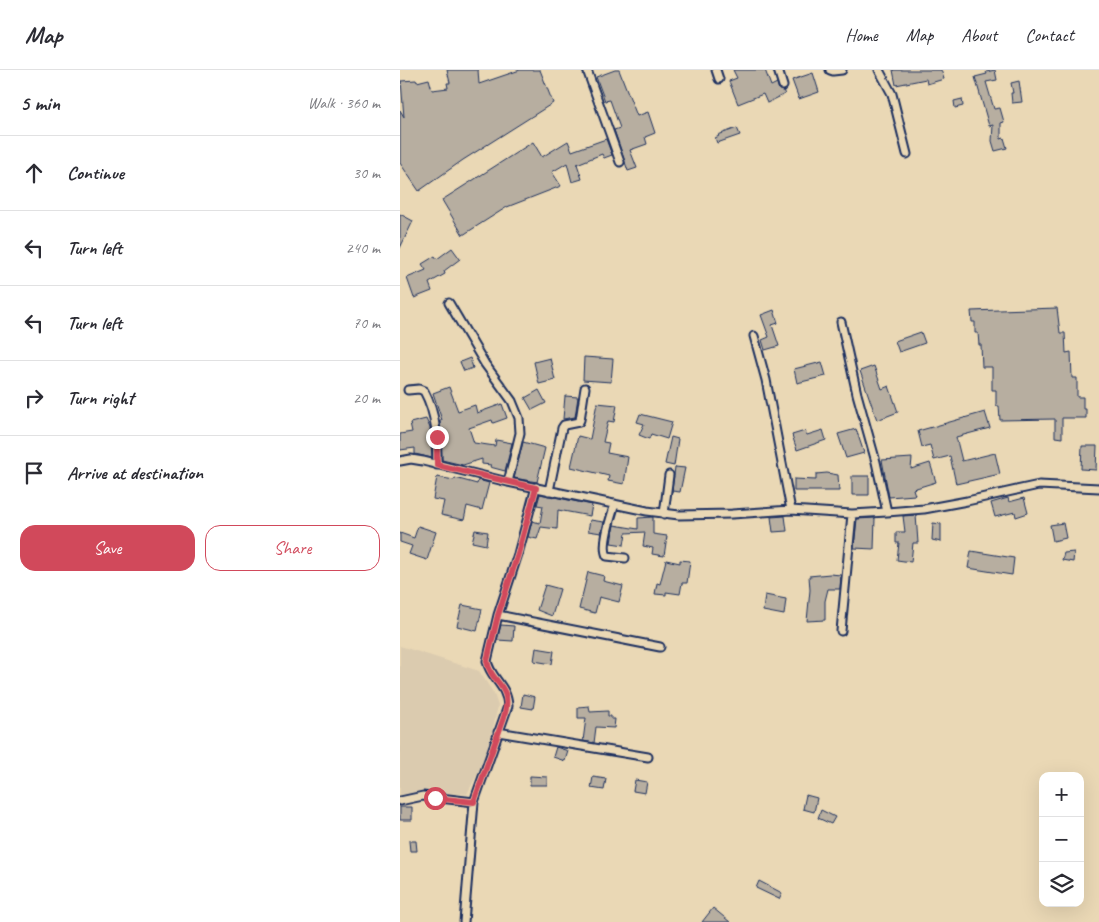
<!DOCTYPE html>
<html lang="en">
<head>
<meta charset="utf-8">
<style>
  :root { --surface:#fff; --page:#f2f2f3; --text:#2b2b33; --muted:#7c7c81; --line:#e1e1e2; --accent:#d1495b }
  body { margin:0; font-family:Caveat,sans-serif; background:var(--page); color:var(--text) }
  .controls { position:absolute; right:15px; bottom:15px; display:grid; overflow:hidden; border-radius:10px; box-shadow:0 5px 20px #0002 }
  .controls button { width:45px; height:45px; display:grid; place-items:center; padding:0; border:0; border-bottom:1px solid var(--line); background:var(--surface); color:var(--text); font:25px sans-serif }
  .stop { position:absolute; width:15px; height:15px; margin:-11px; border:4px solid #d1495b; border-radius:50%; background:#fff }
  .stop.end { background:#d1495b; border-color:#fff; box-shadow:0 1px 5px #0008 }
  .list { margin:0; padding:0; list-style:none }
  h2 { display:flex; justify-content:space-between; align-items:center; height:65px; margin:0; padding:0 20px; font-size:21px }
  h2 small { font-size:16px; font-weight:400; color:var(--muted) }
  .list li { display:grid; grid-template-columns:32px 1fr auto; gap:15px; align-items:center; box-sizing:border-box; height:75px; padding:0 20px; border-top:1px solid var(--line) }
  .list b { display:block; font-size:19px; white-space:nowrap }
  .list em { font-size:16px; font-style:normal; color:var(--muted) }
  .actions { display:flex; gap:10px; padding:15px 20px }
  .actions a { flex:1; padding:11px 0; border:1px solid var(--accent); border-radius:15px; text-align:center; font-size:18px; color:var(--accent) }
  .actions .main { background:var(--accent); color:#fff }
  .icon { flex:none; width:28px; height:28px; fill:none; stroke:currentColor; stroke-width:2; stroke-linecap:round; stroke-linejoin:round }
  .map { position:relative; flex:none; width:699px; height:852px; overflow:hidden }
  header { display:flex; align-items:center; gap:30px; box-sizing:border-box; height:70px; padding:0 25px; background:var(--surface); border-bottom:1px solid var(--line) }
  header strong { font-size:24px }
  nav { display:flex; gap:28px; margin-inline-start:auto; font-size:18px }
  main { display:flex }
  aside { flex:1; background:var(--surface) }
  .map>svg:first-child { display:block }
  .built { fill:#dbcbaf }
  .building { fill:#b7aea0; stroke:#1b2f5e }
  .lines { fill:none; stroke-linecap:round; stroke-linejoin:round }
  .minor-casing { stroke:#1b2f5e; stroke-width:11 }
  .minor { stroke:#ead8b5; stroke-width:7 }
  .route { stroke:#d1495b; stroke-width:6 }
</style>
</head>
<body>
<header>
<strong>Map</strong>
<nav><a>Home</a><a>Map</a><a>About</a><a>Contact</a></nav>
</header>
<main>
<aside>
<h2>5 min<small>Walk · 360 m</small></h2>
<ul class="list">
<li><svg class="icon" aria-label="ahead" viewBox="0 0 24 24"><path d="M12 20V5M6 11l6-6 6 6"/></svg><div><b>Continue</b></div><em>30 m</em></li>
<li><svg class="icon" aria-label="left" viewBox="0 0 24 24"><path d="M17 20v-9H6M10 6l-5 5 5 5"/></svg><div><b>Turn left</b></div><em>240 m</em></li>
<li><svg class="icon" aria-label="left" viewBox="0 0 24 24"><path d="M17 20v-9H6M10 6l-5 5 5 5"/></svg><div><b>Turn left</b></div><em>70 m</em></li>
<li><svg class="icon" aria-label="right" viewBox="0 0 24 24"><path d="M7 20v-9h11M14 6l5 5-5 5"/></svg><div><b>Turn right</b></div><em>20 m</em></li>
<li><svg class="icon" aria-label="arrive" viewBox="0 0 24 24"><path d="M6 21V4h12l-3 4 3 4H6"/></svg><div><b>Arrive at destination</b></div></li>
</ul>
<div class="actions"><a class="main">Save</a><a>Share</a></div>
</aside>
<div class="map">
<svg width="699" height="852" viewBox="0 0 699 852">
  <rect width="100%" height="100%" fill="#ead8b5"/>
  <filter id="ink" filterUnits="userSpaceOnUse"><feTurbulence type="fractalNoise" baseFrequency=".02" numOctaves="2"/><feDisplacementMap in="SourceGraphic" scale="10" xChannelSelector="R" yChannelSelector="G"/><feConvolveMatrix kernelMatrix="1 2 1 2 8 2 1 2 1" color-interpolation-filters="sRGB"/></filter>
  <g filter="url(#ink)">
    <path class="built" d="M0,576L79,601L94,624L98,636L92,662L83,693L67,724L21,723L0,725Z"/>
    <path class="building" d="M47,0H78L79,14L120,0H140L153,33L63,90L19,121L0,93V40L4,47L1,11L16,10L17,12L29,9L32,20L48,18L47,13H50Z
      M215,0H219L237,46L248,42L255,63L245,67L247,74L230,80L237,98L228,101L214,60L220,58L210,30L205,31L196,7Z
      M333,0H365L371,16L377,13L379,20L383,21L385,24L367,33L363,24L338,34L329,11L337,8Z
      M493,0H541L544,9L527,14L526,9L496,15Z
      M595,0L597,10L586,12L594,39L600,38L604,52L601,53V69L604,68L607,78L595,81L592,71L593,55L589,56L575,7L587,4L586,2Z
      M413,3L419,22L399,29L392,10Z
      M619,11L622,32L612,33L611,23H613L611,13Z
      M562,29L563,36L555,38L554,31Z
      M337,58L340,65L317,73L315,68L319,66L318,65Z
      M206,69L212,85L204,88L202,84L177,94L182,109L172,112L167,93L152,102L161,116L107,137L63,165L42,130L133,72L142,87L168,71L172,81Z
      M0,144L13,151L0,178Z
      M52,178L60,189L44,201L45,204L29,213L32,221L14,228L7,208L26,200L22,194L35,186L37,189Z
      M657,238L660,263H665L666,283L671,282L672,308H677V327H683V339H686V348H662V368L655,367V349L600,350L599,336H596V320H592V297H582L581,275H579L578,263H575V252H572L571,241Z
      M374,240L378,253L372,255L379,276L365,280L362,270L369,267L361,245Z
      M521,262L525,273L499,282L495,271Z
      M184,287L213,289L211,312L183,310Z
      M70,288L73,298L64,301L60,292Z
      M150,288L155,310L139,314L134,292Z
      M422,292L426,306L397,313L394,299Z
      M474,296L482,319L489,316L498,342L477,350L460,301Z
      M49,317L58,341L75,335L77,343L102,334L107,348L93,353L92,350L69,358L74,373L95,376L96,370L112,373L105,401L90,397L91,395L82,394V389L63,395L42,390L40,350H42L33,323Z
      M139,320L146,333L132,340L125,328Z
      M165,326L178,327L175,347L163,349Z
      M197,333L217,335L214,352L208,351L203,372L209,373L207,383L228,387L224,414L208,411L209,406L171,397L178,366L190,369Z
      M585,342L590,358L556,367L562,391L595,383L600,404L556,414L550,386L534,390L530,375L522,377L518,361Z
      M240,344L272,352L267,369L251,364L249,369L239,365L244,354L237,352Z
      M26,349L30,358L32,388L15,384V378L0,380V364L12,362L10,353Z
      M456,359L464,383L446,388L438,364Z
      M423,360L426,370L397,380L392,365L405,361L407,365Z
      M271,367L278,369L274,396L265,394Z
      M123,372L145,378L137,412L114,408Z
      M682,376H697L696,400L681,399Z
      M512,388L511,399L530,393L536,412L513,419L515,425L489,427L482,390Z
      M275,397L285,398L280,422L272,421Z
      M427,403L438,405L439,421H394V409L416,410V404Z
      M452,406H469V425H452Z
      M37,407L54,410L55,408L77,414L78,410L89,413L82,440L67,436L64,450L41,445L44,431L33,429Z
      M140,424L192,435L190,446L158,440L157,459L141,457L137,469L128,467L132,451L140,453L143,436L137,435Z
      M608,428L609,432L624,428L628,443L616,447L615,442L595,447L591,433Z
      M516,445L518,473H513L511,492L497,490L499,473H496V462H505L503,446Z
      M385,446L387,461L373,462L371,447Z
      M253,447V464L267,466L264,486L252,484L253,478L243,476L245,462L226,463L224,475L211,473L214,455L238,459V448Z
      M475,448L474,479L454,478L457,449Z
      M190,450L204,452L201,463L188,461Z
      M533,453L541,454V472L532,470Z
      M663,453L666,468L653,471L650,455Z
      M18,456L36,462L27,490L9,484L12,476L0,472V463L14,468Z
      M75,460L88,462L86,475L72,472Z
      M571,481L614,488L612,505L568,498Z
      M674,482L673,492L662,490L664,483Z
      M266,490L280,493V490L290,491L287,513H282L280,524L266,522V525L255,524L257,513L260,514Z
      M188,502L204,506L203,511L223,516L219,532L199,527L195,543L179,539Z
      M430,504L441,505L440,519H428L425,531V550L407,551L410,520L409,506Z
      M145,515L160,519L152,546L137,540Z
      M365,525L386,529L384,545L363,541Z
      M62,535L82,539L77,561L57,556Z
      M101,555L114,556L113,571L97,570Z
      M136,578L154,581L152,594L134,591Z
      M123,624L135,627L133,639L121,637Z
      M189,636L190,642L208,641V646H211V649H215L214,658L196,657L194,673L183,671L186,648H178V637Z
      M156,677L168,681L165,691L153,687Z
      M130,706L147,707V715H130Z
      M193,707L206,709L204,720L191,718Z
      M235,710L247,712L245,723L233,721Z
      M406,725L417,728L414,742L403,739Z
      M0,737H12V750H0Z
      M421,740L435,747L431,754L418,748Z
      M9,771H16L17,781H10Z
      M359,811L382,823L379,829L356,818Z
      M313,838L330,852H302Z"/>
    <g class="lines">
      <defs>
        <path id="minor" d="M187,0L220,92
          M316,0L319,9
          M378,0L383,16
          M430,0L433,1L442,0
          M479,0L492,24L507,84
          M49,233L85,294L112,331L119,348L120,363L108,412
          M441,252L457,324L476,392L487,442
          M354,266L366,310L391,440
          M8,320L19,319L24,321C37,345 37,368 37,395
          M0,391L11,389L23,391L108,412L247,441L279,445L332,444L391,440L452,444L487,442L524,439L567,431L639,415L699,418
          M149,421L162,358L164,355L179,352L180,350L185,318
          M215,434C211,447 201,475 207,486L225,488
          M264,444L269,405
          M98,545L260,577
          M441,561L452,444
          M98,662L248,687
          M0,731L23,726L74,732
          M64,852L74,732L108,636C107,615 90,608 87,591L98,545L118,484L136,417"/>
      </defs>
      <use href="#minor" class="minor-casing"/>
      <use href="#minor" class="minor"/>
    </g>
  </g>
  <g class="lines" filter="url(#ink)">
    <path class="route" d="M35,728L74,732L104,647C114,614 91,615 87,591L98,545L118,484L136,418L37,395V367"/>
  </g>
</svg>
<div class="controls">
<button>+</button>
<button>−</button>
<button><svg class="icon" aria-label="layers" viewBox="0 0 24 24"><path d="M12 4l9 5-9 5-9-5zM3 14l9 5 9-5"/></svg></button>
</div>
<div class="stop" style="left:35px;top:728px"></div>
<div class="stop end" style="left:37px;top:367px"></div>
</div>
</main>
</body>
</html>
